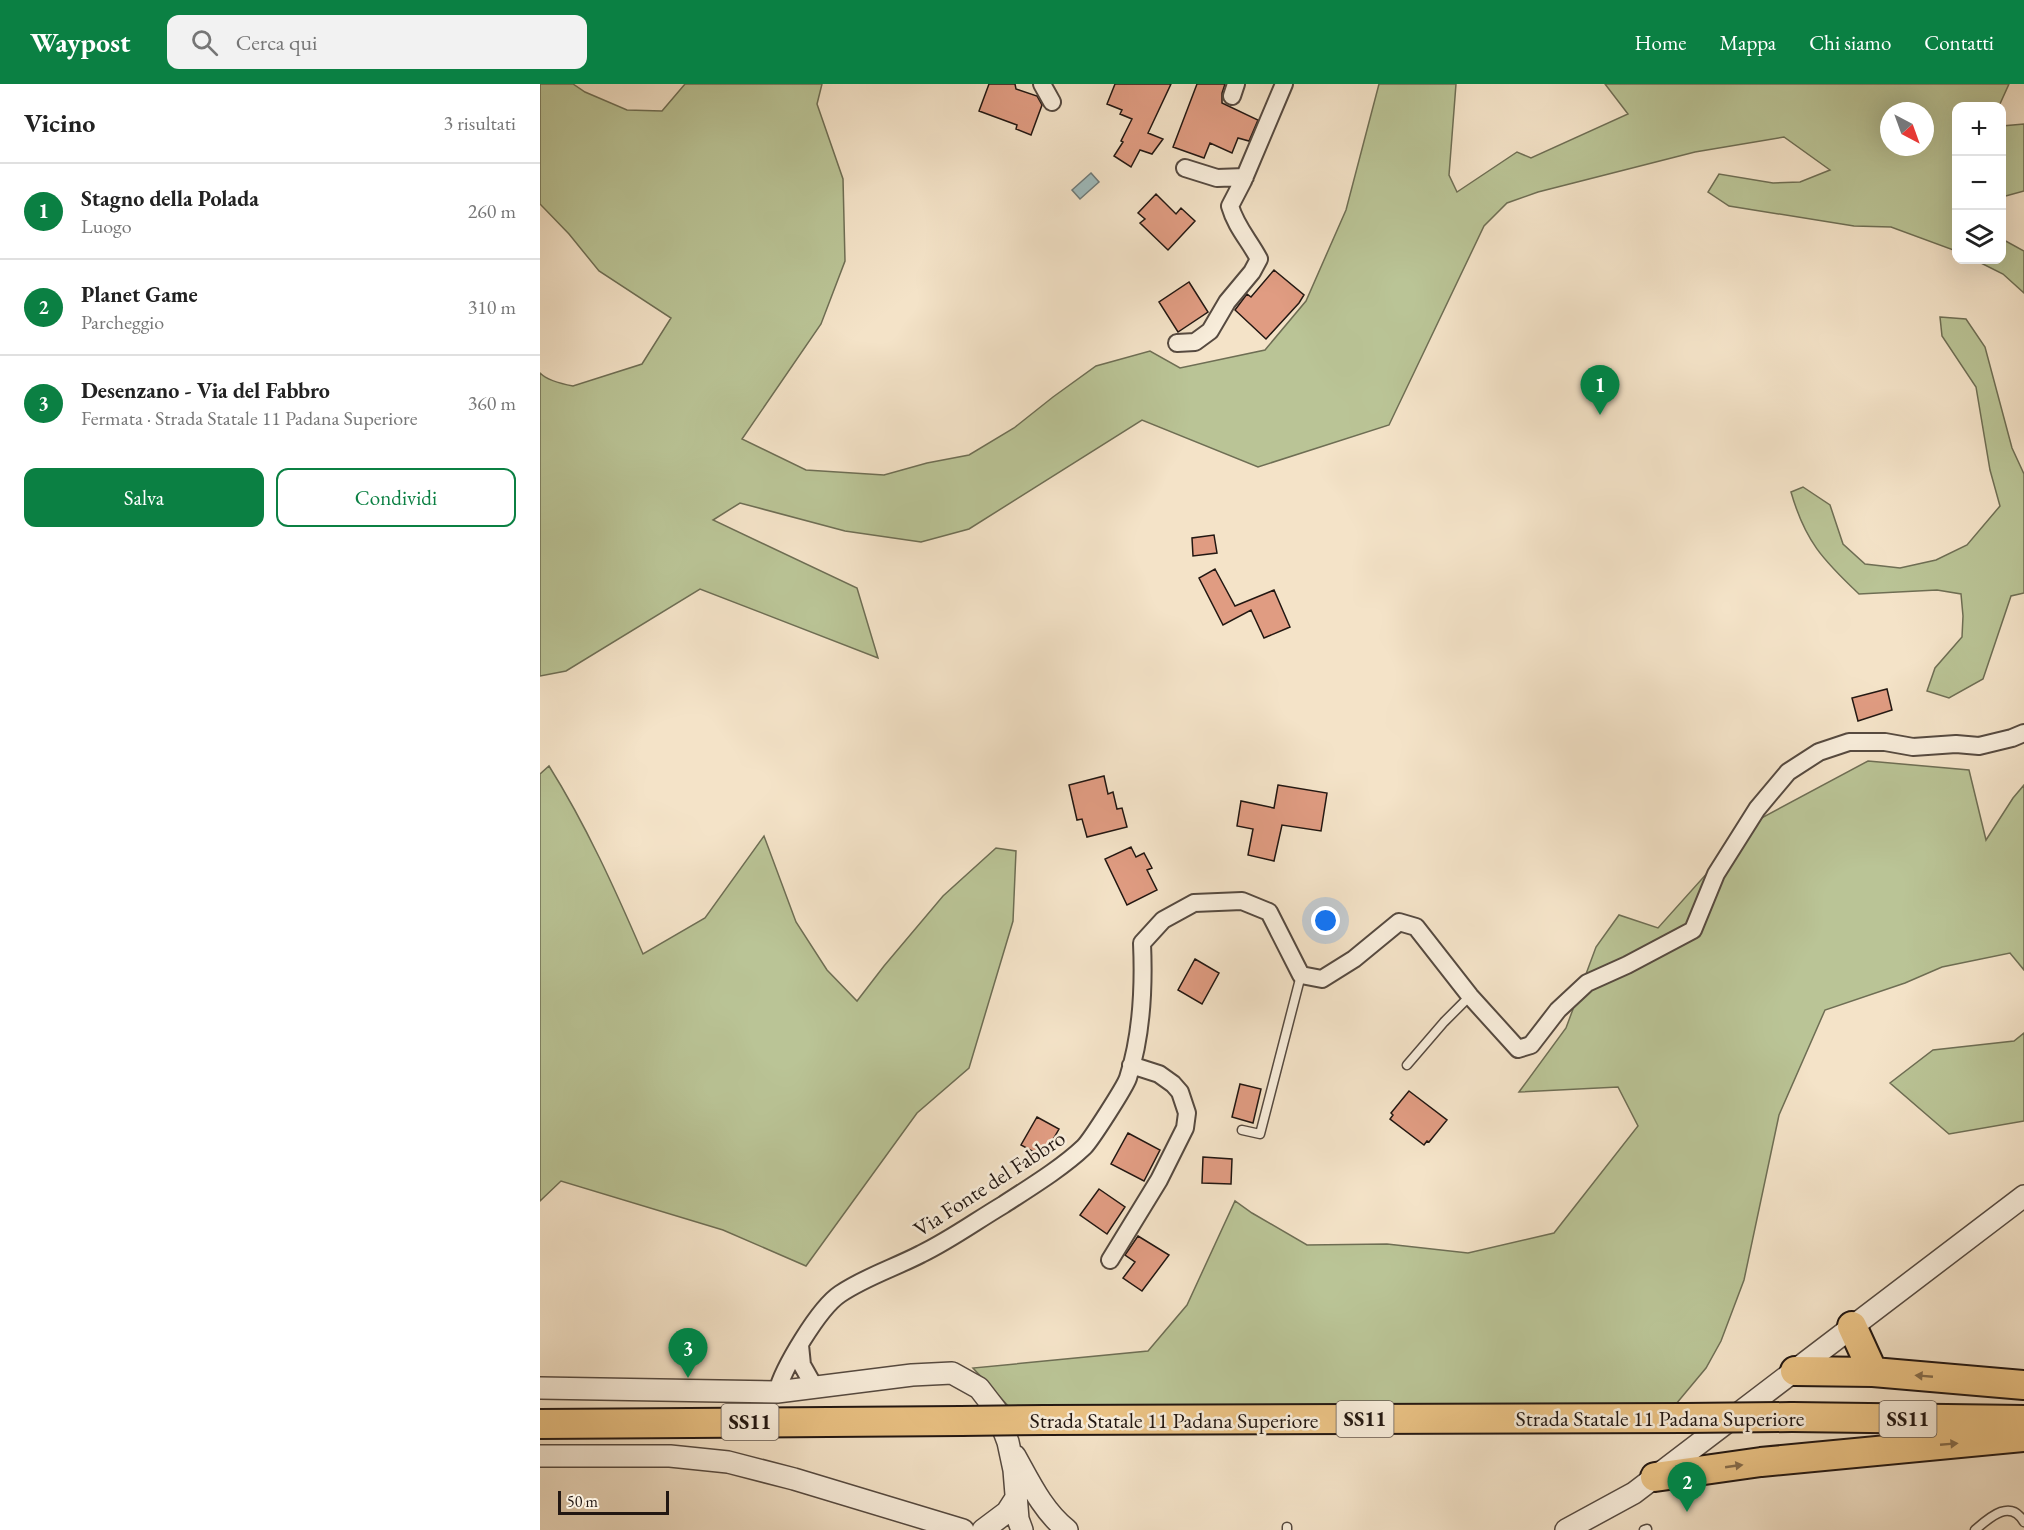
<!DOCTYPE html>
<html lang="it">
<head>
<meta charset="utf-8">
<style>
  :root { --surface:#fff; --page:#f2f2f2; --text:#222; --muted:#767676; --line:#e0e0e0; --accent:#0b8043 }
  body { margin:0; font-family:"EB Garamond",serif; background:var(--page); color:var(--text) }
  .controls { position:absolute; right:18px; top:18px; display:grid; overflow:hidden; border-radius:12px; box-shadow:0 6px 24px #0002 }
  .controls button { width:54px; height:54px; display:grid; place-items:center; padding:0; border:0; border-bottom:2px solid var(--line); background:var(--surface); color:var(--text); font:30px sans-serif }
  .compass { position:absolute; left:1340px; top:18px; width:54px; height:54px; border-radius:50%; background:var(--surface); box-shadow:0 6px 24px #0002; rotate:139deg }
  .scale { position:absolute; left:18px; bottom:15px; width:111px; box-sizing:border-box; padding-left:6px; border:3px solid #221712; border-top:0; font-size:16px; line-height:21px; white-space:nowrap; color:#221712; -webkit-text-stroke:4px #f8eddb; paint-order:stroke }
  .you { position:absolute; left:786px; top:837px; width:21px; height:21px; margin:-15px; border:4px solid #fff; border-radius:50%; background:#1a73e8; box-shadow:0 0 0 9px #1a73e833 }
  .badge { display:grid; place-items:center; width:39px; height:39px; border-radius:50%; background:var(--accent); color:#fff; font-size:20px; font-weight:700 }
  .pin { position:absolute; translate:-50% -50px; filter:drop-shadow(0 2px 3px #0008) }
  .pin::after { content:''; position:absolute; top:32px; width:21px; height:18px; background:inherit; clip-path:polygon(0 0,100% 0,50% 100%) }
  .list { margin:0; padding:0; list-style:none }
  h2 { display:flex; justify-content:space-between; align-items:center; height:78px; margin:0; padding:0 24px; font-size:26px }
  h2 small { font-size:20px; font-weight:400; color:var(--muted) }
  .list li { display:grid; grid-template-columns:39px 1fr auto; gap:18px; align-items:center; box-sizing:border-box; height:96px; padding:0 24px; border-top:2px solid var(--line) }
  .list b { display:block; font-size:22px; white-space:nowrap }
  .list p { margin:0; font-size:20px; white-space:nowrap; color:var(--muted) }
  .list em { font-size:20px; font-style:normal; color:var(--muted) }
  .actions { display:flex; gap:12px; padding:18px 24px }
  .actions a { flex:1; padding:14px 0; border:2px solid var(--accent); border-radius:12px; text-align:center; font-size:21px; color:var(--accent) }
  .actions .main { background:var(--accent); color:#fff }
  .icon { flex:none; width:33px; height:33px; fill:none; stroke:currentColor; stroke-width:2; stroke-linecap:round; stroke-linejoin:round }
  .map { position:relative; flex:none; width:1484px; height:1446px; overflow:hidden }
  header { display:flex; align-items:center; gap:36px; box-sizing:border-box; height:84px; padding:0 30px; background:var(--accent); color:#fff }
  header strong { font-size:28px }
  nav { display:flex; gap:33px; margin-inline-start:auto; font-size:21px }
  .search { width:420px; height:54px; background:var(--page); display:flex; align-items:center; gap:15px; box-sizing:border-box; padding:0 21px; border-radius:12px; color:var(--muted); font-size:22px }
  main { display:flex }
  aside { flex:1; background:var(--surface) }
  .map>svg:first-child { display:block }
  .green { fill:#bac496; stroke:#6e6e54; stroke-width:1.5; fill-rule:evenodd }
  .water { fill:#9fbcbe; stroke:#6d7a79; stroke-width:1.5 }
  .building { fill:#e09c82; stroke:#221712; stroke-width:1.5 }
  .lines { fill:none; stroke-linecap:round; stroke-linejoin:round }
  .service-casing { stroke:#564a40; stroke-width:11 }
  .minor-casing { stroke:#564a40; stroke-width:20 }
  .tertiary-casing { stroke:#564a40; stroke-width:24 }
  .trunk-casing { stroke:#221712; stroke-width:32 }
  .service { stroke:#f8eddb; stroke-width:8 }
  .minor { stroke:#f8eddb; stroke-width:16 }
  .tertiary { stroke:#f8eddb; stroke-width:21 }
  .trunk { stroke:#eac284; stroke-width:28 }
  .trunk-bridge-casing { stroke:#221712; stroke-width:32; stroke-linecap:butt }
  .trunk-bridge { stroke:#eac284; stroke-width:28 }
  .oneway { fill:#866c4b }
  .labels { text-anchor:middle; stroke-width:5; stroke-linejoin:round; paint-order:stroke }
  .shield { fill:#f8eddb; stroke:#62574e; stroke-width:1.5 }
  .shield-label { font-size:21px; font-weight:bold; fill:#221712 }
  .street-label { font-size:22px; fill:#221712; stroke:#f8eddb }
</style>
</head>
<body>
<header>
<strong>Waypost</strong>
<div class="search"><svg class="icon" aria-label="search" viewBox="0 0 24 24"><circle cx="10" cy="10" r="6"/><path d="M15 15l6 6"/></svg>Cerca qui</div>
<nav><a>Home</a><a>Mappa</a><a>Chi siamo</a><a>Contatti</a></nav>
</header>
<main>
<aside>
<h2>Vicino<small>3 risultati</small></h2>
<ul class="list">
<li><span class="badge">1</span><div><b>Stagno della Polada</b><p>Luogo</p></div><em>260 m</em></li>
<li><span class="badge">2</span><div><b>Planet Game</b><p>Parcheggio</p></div><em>310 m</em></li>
<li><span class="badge">3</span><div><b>Desenzano - Via del Fabbro</b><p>Fermata · Strada Statale 11 Padana Superiore</p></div><em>360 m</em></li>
</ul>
<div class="actions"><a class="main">Salva</a><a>Condividi</a></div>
</aside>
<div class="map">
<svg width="1484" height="1446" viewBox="0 0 1484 1446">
  <rect width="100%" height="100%" fill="#f4e3c8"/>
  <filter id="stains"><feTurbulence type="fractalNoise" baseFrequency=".00333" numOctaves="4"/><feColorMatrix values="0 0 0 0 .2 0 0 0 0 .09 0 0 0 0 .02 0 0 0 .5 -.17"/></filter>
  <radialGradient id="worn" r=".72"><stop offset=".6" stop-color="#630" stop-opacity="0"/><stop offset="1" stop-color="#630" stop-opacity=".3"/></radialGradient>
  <path class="green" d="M0,0H33L45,8L87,26L122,27L145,0H282L277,20L303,95L305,177L281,240L202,355L266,386L344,391L387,379L429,371L474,344L513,313L556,282L610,267L640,284L725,266L766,217L806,126L839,0H916L909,91L917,108L977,68L991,74L1088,30L1065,0H1469L1459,22H1416V167L1351,143L1314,142L1189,122L1168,108L1179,90L1233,99L1260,98L1290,86L1244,53L1155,68L998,108L967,119L944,142L849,341L718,383L602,336L429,445L381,458L305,447L200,419L173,436L317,504L338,574L160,505L26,587L0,592V289C8,297 22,300 33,302L102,280L131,234L59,187L29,150L0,120ZM1349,27H1385V63H1349Z
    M1484,40V107L1462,113V42Z
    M1462,155L1484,167V209L1463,190L1435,176H1462Z
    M1400,233L1426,235L1445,263L1472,364L1484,390V509L1471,512L1443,595L1409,614L1387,607L1395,584L1422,553L1423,532L1421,510L1397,506L1319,510C1283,476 1265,457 1251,408L1263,403L1290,421L1303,460L1325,480L1360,484L1396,476L1427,461L1460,422L1450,386L1436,303L1402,252Z
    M1328,677L1429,686L1446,756L1473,714L1484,701V886L1470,869L1402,883L1365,899L1285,926L1239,1031L1204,1196L1181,1257L1166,1284L1136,1320L471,1325L433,1284L608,1267L647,1221L695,1117L712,1129L767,1161L847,1160L928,1169L1014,1149L1098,1042L1078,1003L979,1008L1026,944L1056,863L1079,831L1118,844L1212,739Z
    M9,682C46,741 75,805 103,870L165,834L224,752L256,838L287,886L317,917L344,882L403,812L456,764L476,767L473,837L429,984L377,1029L266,1182L183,1146L21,1097L0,1117V690Z
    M1484,949V1037L1409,1050L1350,999L1393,966L1474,957Z"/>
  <path class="water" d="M551,89L559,98L540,115L532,106Z"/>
  <path class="building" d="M449,0H475L476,5L497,12L502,21L491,51L476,45L477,41L439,27Z
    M575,0H631L608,49L623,55L612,70L600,66L591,83L574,72L583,58L581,57L592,35L580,30L582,26L567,20Z
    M657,0H685L682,9V19L718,36L709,57L698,54L692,69L670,59L664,74L633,63Z
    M616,110L636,130L641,124L655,137L628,166L600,139L605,135L598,129Z
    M734,186L764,211L759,219L726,255L695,226L707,210L711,213Z
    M649,198L668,228L638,248L619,218Z
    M674,451L677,469L653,472L652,454Z
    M675,485L695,522L734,506L750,543L724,554L711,526L683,541L659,494Z
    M1347,605L1352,626L1318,637L1312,614Z
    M564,692L568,710L573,708L577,725L582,724L587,743L547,753L542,735L537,736L529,701Z
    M738,701L787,709L781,747L742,741L734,777L708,771L713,745L697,742L701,717L734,724Z
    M591,763L596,773L604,769L612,784L607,786L617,806L587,821L565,775Z
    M655,875L679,889L662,920L638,906Z
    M700,1000L721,1005L713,1039L692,1033Z
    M869,1007L907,1036L889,1058L887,1057L884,1061L850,1035L853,1031L851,1029Z
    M497,1033L519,1045L503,1073L481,1061Z
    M588,1049L620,1066L604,1097L571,1080Z
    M663,1073L692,1075L691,1100L662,1099Z
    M559,1105L585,1123L567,1150L540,1131Z
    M598,1152L629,1171L602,1207L583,1194L595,1178L585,1171Z"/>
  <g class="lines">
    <defs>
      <path id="service" d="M867,981L904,938L930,912
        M702,1046L720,1050L761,891
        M747,1443V1446
        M1104,1446L1107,1445
        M1435,1446C1449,1434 1470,1414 1484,1438"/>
      <path id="minor" d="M502,0L512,18
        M692,12L696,0
        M645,84L677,94L705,93
        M637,259L655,258L670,247L687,218L712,188L719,175C709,156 696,143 690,122L703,97L744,0
        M570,1176L619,1096L645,1044L647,1029L640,1008L633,1000L619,990L591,981
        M260,1261L262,1281L275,1304
        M237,1308C243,1284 279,1224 300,1210C325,1193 354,1184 381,1170C410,1156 436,1137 463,1121C489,1104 522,1084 544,1063C551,1056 585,1003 588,994C602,951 604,904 602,859L623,836L654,819L702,817L729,828L761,891L782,895L814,875L859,838L876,843L930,912L978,965L991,961L1018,926L1047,899L1087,881L1153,846L1176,790L1217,725L1248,688L1279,668L1309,658H1345L1373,663L1416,660L1439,662L1472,654L1484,649"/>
      <path id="tertiary" d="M0,1304L237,1308L372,1291L412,1289L439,1304L456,1326L468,1358L474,1386L478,1435L482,1446
        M0,1372H130L188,1378L254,1395L423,1446
        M475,1372C490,1399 503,1427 527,1446
        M443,1446L467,1428L476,1414
        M1026,1446L1094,1409L1484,1112"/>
      <path id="trunk" d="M1312,1242L1333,1288
        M1255,1287L1333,1288L1484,1301
        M1252,1333L1484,1336
        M505,1336L1145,1334
        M0,1340L421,1337
        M1115,1393L1221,1378L1484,1353"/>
    </defs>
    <use href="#service" class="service-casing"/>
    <use href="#minor" class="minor-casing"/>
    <use href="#tertiary" class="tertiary-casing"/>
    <use href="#trunk" class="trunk-casing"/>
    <use href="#service" class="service"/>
    <use href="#minor" class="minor"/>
    <use href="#tertiary" class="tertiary"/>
    <use href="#trunk" class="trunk"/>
    <defs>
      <path id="trunk-bridge" d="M1145,1334L1252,1333
        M421,1337L505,1336"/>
    </defs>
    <use href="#trunk-bridge" class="trunk-bridge-casing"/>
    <use href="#trunk-bridge" class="trunk-bridge"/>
  </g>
  <defs><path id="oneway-solid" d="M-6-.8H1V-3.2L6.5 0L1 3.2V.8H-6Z" transform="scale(1.5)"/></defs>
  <g class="oneway">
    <use href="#oneway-solid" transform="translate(1384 1292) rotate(-175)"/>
    <use href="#oneway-solid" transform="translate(1409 1360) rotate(-5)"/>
    <use href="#oneway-solid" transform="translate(1194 1382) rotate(-8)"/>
  </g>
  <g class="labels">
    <g class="shield">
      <rect x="796.5" y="1317" width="57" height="36" rx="4.5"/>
      <rect x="1339.5" y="1317" width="57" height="36" rx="4.5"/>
      <rect x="181.5" y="1320" width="57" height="36" rx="4.5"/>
    </g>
    <g class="shield-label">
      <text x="825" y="1342">SS11</text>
      <text x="1368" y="1342">SS11</text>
      <text x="210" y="1345">SS11</text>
    </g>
    <g class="street-label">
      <text transform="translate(449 1099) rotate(-33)" y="8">Via Fonte del Fabbro</text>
      <text x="1120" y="1342">Strada Statale 11 Padana Superiore</text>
      <text x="634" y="1344">Strada Statale 11 Padana Superiore</text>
    </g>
  </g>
  <rect width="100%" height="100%" filter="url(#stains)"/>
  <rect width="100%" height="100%" fill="url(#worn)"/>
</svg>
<div class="controls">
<button>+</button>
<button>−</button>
<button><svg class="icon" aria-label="layers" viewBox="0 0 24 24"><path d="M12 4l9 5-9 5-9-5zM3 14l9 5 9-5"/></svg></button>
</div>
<svg class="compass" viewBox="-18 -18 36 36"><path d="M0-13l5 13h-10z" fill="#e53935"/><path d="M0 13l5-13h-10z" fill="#767676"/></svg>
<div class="scale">50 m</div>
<div class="you"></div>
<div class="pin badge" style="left:1060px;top:331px">1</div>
<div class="pin badge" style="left:1147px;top:1428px">2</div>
<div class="pin badge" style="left:148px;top:1294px">3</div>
</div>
</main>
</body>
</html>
